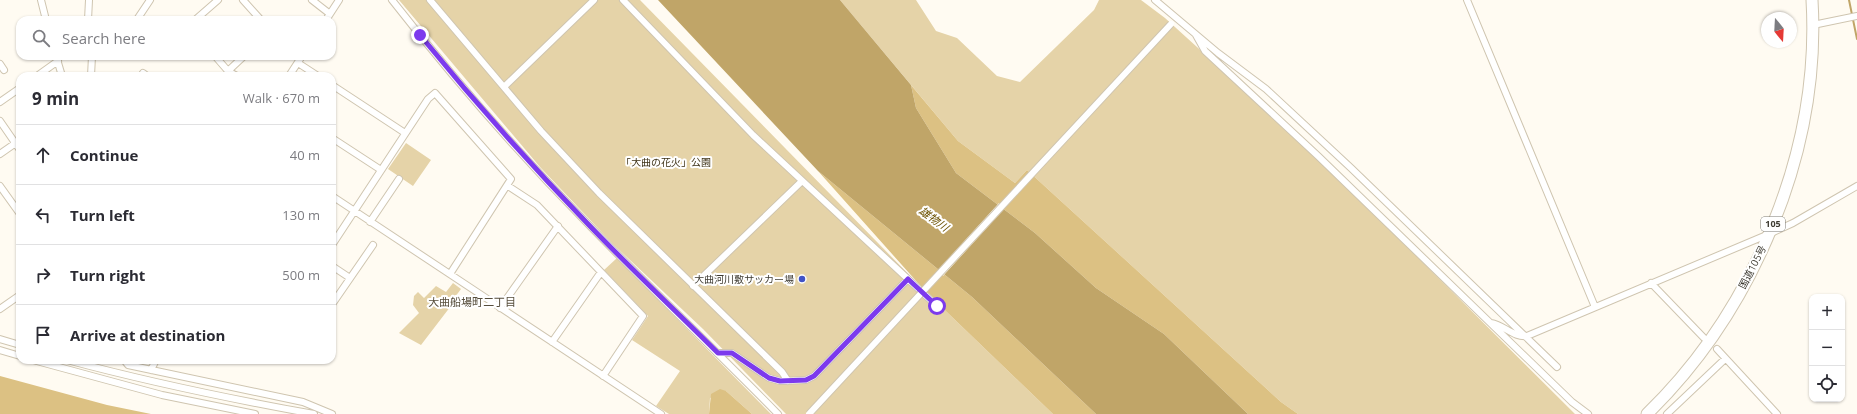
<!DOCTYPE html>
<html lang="en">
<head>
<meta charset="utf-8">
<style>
  :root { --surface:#fff; --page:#f7f7f7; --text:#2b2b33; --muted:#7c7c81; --line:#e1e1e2 }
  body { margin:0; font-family:"Open Sans","Noto Sans JP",sans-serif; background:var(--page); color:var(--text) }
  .controls { position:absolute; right:12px; bottom:12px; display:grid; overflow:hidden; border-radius:8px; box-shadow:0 1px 3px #0004 }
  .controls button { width:36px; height:36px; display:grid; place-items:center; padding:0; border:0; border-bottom:1px solid var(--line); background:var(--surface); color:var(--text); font:20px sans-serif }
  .compass { position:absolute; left:1761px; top:12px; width:36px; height:36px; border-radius:50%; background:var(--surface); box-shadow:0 1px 3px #0004; rotate:162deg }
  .stop { position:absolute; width:12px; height:12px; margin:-9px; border:3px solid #7c3aed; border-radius:50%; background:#fff }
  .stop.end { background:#7c3aed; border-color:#fff; box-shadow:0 1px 4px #0008 }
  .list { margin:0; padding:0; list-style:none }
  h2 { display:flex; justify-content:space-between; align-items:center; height:52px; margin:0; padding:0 16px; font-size:17px }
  h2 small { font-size:13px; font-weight:400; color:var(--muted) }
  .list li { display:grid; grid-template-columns:26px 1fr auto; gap:12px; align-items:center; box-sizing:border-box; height:60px; padding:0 16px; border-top:1px solid var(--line) }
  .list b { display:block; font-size:15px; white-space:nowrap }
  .list em { font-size:13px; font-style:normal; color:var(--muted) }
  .icon { flex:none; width:22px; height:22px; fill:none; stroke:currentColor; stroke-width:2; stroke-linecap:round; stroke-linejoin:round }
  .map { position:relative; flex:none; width:1857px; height:414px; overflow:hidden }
  .search { position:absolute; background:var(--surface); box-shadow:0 1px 3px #0004; left:16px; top:16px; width:320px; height:44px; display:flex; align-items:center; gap:10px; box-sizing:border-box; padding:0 14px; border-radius:12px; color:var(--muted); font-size:15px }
  .panel { position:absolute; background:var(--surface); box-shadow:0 1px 3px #0004; left:16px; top:72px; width:320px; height:292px; border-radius:12px }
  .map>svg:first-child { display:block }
  .green { fill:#e5d3a8 }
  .forest { fill:#dcc183 }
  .water { fill:#c0a568 }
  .pier { fill:#fffbf2 }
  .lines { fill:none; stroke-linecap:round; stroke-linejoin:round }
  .stream { stroke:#c0a568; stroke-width:2 }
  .street-casing { stroke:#cfc5b0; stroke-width:8 }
  .highway-casing { stroke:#cfc5b0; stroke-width:13 }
  .street { stroke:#fff; stroke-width:6 }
  .highway { stroke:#fff; stroke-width:11 }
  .street-bridge-casing { stroke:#cfc5b0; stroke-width:8; stroke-linecap:butt }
  .street-bridge { stroke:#fff; stroke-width:6 }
  .route { stroke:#7c3aed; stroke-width:5 }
  .poi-dot { fill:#4153c7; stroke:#fff; stroke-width:1.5 }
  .labels { text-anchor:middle; stroke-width:4; stroke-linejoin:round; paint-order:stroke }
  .shield { fill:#fff; stroke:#787670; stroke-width:1 }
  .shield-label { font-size:9px; font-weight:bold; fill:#3e3b32 }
  .park-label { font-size:10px; fill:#3b2f13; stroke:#fff }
  .street-label { font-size:10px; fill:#3e3b32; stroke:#fff }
  .poi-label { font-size:10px; fill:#3e3b32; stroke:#fff; text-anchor:end }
  .water-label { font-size:11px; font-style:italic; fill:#6c5200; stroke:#fff }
  .neighbourhood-label { font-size:11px; fill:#574e3c; stroke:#fff }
</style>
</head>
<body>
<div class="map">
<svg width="1857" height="414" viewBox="0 0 1857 414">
  <rect width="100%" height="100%" fill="#fffbf2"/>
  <path class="green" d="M399,0H640L926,292L1053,414H786L703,329L613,244L540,167Z
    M840,0H916L936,31L957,38L997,76L1020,82L1094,10L1099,0H1141L1165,18L1303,143L1575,414H1298L1281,402L1027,170L1015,183L958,141Z
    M406,143L431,160L413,186L388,169Z
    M617,258L771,414H752L726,391L710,398L709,414H669L656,406L680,371L632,340L648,316L604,270Z
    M453,283L461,289L455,297L457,298L421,345L399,333L419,313L413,305L414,296L418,292L424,298L436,286L446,292Z"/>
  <path class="forest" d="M911,85L958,141L1015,183L1027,170L1281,402L1298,414H1248L1164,334L1096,288L1035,233L956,173L916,108Z
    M818,171L972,297L1096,414H1053L926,292Z
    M0,376L107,405L151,414H0Z
    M720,389L726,391L752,414H709L711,394Z"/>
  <path class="water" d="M658,0H840L911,85L916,108L956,173L1035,233L1096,288L1164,334L1248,414H1096L972,297L818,171Z"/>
  <path class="pier" d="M999,203L1005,208L943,276L937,271Z"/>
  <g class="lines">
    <path class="stream" d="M1849,0L1857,39"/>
    <defs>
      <path id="street" d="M41,0L46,20
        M243,0L261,20
        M312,0L330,14
        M392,0C453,78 518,153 587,223C650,288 715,350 778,414
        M430,0L541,131L599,193L782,372L788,381
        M623,0L753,135L937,306
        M1155,0L1218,53L1266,89L1351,168L1557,367
        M1467,0L1595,307
        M88,20L89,0
        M142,20L138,18L150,0
        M195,20L218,0
        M326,20L339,0
        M1813,25L1857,16
        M1196,35L1205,51L1318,156L1572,402L1588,414
        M56,56L62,76
        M215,56L228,71L237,76
        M298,63L318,76
        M0,64L4,70
        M228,71L244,56
        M37,76L58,61
        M91,76L92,56
        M141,76L143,73L147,76
        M289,76L302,56
        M332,85L405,133
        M504,87L594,0
        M0,102L20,88
        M0,121L20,150
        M332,138L381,170
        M0,154L20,140
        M0,186L20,214
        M508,186L537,205L601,272L552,342
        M332,196L661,414
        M370,222L399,179
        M332,245L428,99L435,93L511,179L450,274
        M332,266L350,278
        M601,272L643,316L603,376
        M1651,283L1704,338
        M693,286L802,181
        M333,303L373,245
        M500,308L558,226
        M0,309L20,295
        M1491,323C1504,325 1514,338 1527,336L1769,234L1793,223L1857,186
        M0,339L20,345
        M1717,349L1777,414
        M0,350L20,356
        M717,353H732L769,378L780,381L806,380L814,376L908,279
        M33,360L162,395L255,414
        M67,360C149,382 231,399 314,414
        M124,360L128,365L303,402L332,414
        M151,370L156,360
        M1667,414L1725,359"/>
      <path id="highway" d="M1647,414C1754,310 1821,150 1812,0"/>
    </defs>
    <use href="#street" class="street-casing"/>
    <use href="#highway" class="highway-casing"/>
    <use href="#street" class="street"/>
    <use href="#highway" class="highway"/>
    <defs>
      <path id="street-bridge" d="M809,414L1171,24"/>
    </defs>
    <use href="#street-bridge" class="street-bridge-casing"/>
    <use href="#street-bridge" class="street-bridge"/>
  </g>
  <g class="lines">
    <path class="route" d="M420,35C473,100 528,162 587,223C629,267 674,309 718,353H732L769,378L780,381L806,380L814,376L908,279L937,306"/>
  </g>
  <circle class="poi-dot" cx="802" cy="279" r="4"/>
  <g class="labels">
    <rect class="shield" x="1761" y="217" width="24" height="14" rx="3"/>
    <g class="shield-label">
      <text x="1773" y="227">105</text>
    </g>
    <g class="park-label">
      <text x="666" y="166">「大曲の花火」公園</text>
    </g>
    <g class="street-label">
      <text transform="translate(1752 267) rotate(-63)" y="4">国道105号</text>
    </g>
    <g class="poi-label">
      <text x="794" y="283">大曲河川敷サッカー場</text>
    </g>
    <g class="water-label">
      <text transform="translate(934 219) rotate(36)" y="4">雄物川</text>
    </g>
    <g class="neighbourhood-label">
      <text x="472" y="306">大曲船場町二丁目</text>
    </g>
  </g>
</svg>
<div class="controls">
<button>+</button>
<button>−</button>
<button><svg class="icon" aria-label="locate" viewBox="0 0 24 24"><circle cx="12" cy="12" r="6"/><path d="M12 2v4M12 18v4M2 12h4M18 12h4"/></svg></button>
</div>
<svg class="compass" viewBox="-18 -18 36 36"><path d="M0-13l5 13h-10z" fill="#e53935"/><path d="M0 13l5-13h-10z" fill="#7c7c81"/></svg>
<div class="stop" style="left:937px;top:306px"></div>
<div class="stop end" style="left:420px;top:35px"></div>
<div class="search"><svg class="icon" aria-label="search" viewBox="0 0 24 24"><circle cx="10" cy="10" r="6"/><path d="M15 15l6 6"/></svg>Search here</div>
<section class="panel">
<h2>9 min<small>Walk · 670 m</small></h2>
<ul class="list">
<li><svg class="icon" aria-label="ahead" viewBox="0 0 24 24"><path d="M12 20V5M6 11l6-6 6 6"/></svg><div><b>Continue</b></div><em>40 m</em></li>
<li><svg class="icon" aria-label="left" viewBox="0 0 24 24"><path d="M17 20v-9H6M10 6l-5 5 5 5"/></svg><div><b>Turn left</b></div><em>130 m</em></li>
<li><svg class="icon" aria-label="right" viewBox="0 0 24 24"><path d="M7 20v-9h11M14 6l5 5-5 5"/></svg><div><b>Turn right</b></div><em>500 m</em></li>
<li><svg class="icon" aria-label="arrive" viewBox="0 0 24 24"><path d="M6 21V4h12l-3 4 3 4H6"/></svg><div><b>Arrive at destination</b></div></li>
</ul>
</section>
</div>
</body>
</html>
